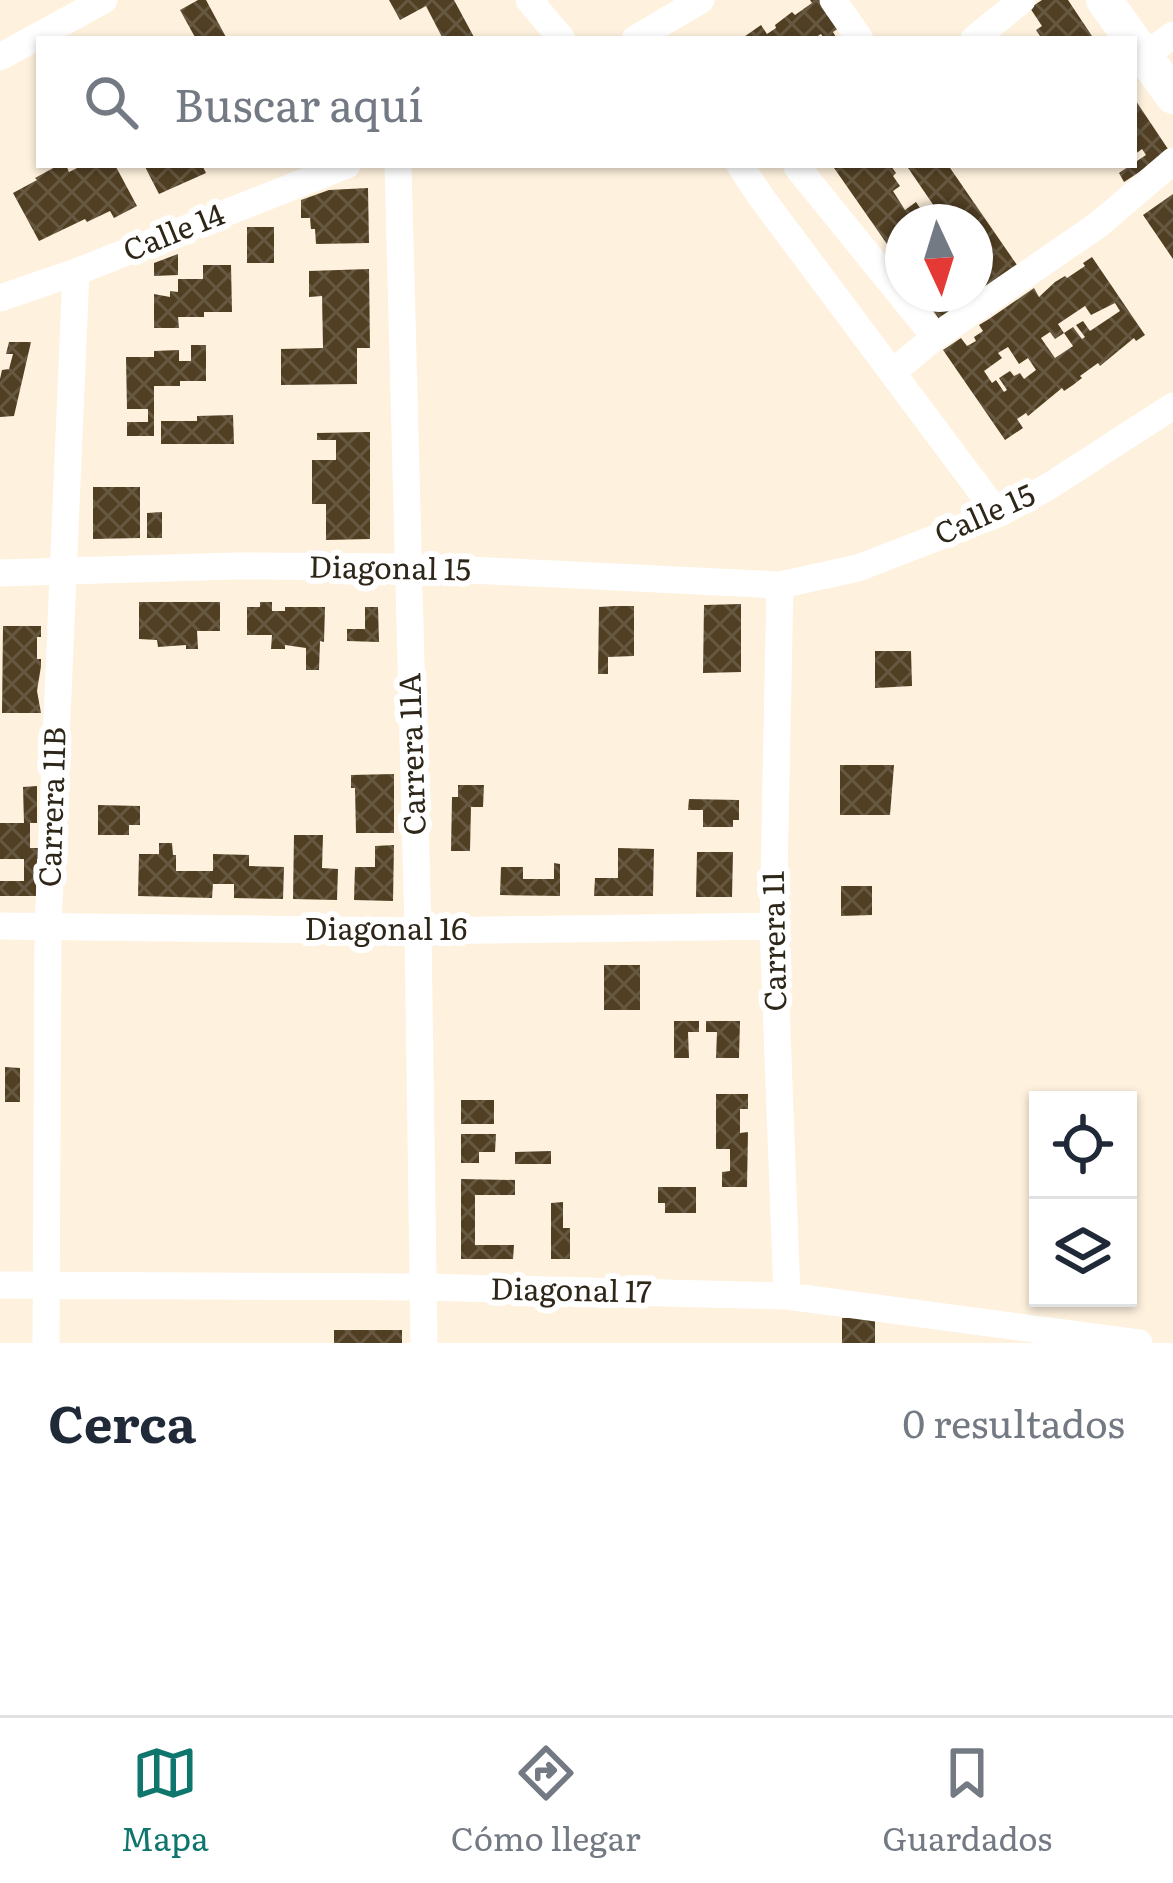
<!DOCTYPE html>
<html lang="es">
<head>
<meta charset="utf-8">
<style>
  :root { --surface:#fff; --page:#f2f2f3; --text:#1f2937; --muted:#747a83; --line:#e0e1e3; --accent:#0f766e }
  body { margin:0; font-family:Literata,serif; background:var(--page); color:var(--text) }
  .controls { position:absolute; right:36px; bottom:36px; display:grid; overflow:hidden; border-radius:0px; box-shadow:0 3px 9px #0004 }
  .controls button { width:108px; height:108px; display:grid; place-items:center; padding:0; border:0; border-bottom:3px solid var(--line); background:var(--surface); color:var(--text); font:60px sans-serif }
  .compass { position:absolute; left:885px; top:204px; width:108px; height:108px; border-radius:50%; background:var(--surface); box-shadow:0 3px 9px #0004; rotate:176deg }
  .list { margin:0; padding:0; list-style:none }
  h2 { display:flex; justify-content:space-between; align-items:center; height:156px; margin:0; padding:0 48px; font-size:51px }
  h2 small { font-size:39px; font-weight:400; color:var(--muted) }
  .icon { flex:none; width:66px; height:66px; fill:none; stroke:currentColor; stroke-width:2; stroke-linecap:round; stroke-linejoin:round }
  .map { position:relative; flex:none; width:1173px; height:1343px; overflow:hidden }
  .search { position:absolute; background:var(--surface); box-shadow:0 3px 9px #0004; left:36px; right:36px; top:36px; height:132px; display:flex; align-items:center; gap:30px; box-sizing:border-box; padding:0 42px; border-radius:0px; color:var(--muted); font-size:45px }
  .sheet { height:372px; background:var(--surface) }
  nav { display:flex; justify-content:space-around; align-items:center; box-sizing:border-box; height:168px; border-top:3px solid var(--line); background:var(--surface); font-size:33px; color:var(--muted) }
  nav a { display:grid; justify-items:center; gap:6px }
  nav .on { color:var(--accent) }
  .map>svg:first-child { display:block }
  .building { fill:url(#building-cross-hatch); fill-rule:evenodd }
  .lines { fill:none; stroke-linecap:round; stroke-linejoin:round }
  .street { stroke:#fff; stroke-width:27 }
  .secondary { stroke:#fff; stroke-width:36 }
  .labels { text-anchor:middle; stroke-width:12; stroke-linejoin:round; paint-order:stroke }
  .street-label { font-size:30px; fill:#2e2619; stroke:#fff }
</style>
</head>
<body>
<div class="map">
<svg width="1173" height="1343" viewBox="0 0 1173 1343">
  <defs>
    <pattern id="building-cross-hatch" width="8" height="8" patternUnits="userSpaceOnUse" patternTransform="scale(3)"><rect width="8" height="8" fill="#503f23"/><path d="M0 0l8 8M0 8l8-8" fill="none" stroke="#665841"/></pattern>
  </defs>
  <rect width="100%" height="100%" fill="#fef1dd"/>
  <path class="building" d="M198,0H206L227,39H196L180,10Z
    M389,0H454L475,39H443L426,6L400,20Z
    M810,0H824L839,28L833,32L837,39L847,32L851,39H824L821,34L813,39H741L761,25L767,34L776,28L775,25L792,12L795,15L812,3Z
    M1042,0H1068L1094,39H1042L1036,30L1042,26L1030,8Z
    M1134,98L1170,152L1124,182L1119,173L1146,155L1142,149L1134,155Z
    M54,165H66L69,172L83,165H115L137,206L114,218L110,211L87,222L85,219L39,241L13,193L37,180L35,178L55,167Z
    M144,165H202L206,173L159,194Z
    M832,165H885L887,168L891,166L896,173L893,176L900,186L893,191L905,210L916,202L920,208L903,220V267Z
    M906,165H948L1017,265L978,292L975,281L982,276L975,265V222H945Z
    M368,188L369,243L316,244L315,229H311L310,218H301V200L329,190Z
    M1173,194V259L1143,215Z
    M247,227H274V263H247Z
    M178,254V275L154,276V263Z
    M1092,257L1145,335L1136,341L1134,338L1100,366L1098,363L1080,376L1082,378L1073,385L1064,391L1062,388L1028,416L1026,413L1017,419L1023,428L1005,440L943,350L961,338L967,346L976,341L974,337L983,331L979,325L989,319L1034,288L1039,297L1055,282L1065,276L1067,278L1085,266L1083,263ZM1115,303L1120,311L1090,331L1083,321L1076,325L1085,337L1082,339L1073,327L1064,333L1073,346L1055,358L1041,338L1050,332L1055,339L1064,333L1058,324L1085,306L1091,315ZM1008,347L1019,364L1028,358L1036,370L1024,379L1020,373L1014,376L1010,371L999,378L1007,390L1004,392L996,380L992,383L984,371L1002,358L998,353Z
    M203,265H231L232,312H204V317H178L179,328H154V294L170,297V291L178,292V279H203Z
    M369,269L370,348H357V384L281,385V349L323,348L322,296L309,297V271Z
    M921,294H966L969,299L939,319Z
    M9,342H31L14,416L0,417V379L2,370L9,369L13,354H6Z
    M191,345H206V381H180V386H154V436H127V422H148V409H127L126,357H154V351L179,350V361H191Z
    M233,415L234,444H161V421H197V416Z
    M370,432V539L326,540V504H312V460H336V440H317V433Z
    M93,487H140V538L93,539Z
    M162,512V538H147V513Z
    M139,602H220V631H197L198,649H186V645L158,647L157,640L139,639Z
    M260,602H272V611H285V607H325L324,642L320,641L319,670H306V648L285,645V649H271L272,635H247V607H260Z
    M741,604V672L703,673L704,605Z
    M615,606H634V656L608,657V674H598L599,607Z
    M365,607H378L379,642L347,641V629H365Z
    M3,626H41V637H37V659H41V666L37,691L41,713H2Z
    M875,651H911L912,686L875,688Z
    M840,765H894L890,815H840Z
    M394,774V833H356L355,788H351V775Z
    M458,785H484L483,807H471L470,851H451L452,797H458Z
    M37,786V823H30V848H41V859H37L36,896H0V881H24V859H0V823H24L23,787Z
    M689,799L739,800V820H733V827H703V810H688Z
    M98,805L140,806V825H129V835H98Z
    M294,835H323L322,868L338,869L337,900L293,899Z
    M159,843H172L173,855H176V871H213V854L249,855V866L284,867L283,899L234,898V884H213L212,898L138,896L139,854H159Z
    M394,845L393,901L354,900L355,867H375V846Z
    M618,848L654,849L653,896H594L595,878H618Z
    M697,852H733L732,897H696Z
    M554,863L560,864V896L500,895L501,867H523V879H554Z
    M841,886H872V915L841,916Z
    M604,965H640V1010H604Z
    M674,1021H699V1032H688L689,1058H674Z
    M706,1021H740L739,1058H716L717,1032H706Z
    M5,1067L20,1068V1102H5Z
    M716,1094H748V1109H740V1133L748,1132L747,1187H722V1172L730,1171V1149H716Z
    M461,1100H494V1124H461Z
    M461,1134H496L495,1152H479V1163H461Z
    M551,1151V1164H515V1152Z
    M461,1179L515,1180V1195H475V1245H514L513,1259H461Z
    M658,1187H696V1213H665V1203H658Z
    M563,1202V1228H570V1259H551V1203Z
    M842,1318H875V1343H842Z
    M334,1330H402V1343H334Z"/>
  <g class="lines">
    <path class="street" d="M529,0L562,39
      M833,0L860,39
      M635,39L701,0
      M974,39L1022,0
      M1144,56L1173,35
      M0,57L104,0
      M398,165L418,931L424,1343
      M740,165L761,197L998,514
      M797,167L935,337
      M0,298L76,272L347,165
      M893,372L935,337L1098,225L1173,161
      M0,573L235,566L408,567L780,585L858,568L998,514L1048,487L1173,406
      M780,585L773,926L787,1296
      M0,926L418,931L773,926
      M0,1285L424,1287L787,1296L1139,1343
      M46,1343L48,928L76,272"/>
    <path class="secondary" d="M1104,0L1132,39
      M1134,42L1173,96"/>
  </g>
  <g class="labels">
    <g class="street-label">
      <text transform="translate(174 233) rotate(-22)" y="10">Calle 14</text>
      <text transform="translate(985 515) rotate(-24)" y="10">Calle 15</text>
      <text transform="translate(390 569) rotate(1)" y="10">Diagonal 15</text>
      <text transform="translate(413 754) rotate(-92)" y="10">Carrera 11A</text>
      <text transform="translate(53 807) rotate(-88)" y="10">Carrera 11B</text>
      <text x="386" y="940">Diagonal 16</text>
      <text transform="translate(775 941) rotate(-91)" y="10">Carrera 11</text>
      <text transform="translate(571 1291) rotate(1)" y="10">Diagonal 17</text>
    </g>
  </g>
</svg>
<div class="controls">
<button><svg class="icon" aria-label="locate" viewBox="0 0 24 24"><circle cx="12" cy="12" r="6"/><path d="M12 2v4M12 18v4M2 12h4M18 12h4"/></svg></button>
<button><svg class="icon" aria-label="layers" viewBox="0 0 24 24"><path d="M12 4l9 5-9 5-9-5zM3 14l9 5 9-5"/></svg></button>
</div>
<svg class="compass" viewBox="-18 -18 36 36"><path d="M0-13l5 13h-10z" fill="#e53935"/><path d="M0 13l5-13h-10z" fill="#747a83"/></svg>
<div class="search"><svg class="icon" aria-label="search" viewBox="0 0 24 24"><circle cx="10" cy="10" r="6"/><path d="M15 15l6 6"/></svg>Buscar aquí</div>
</div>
<section class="sheet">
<h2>Cerca<small>0 resultados</small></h2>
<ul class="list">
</ul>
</section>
<nav>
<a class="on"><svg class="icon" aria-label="map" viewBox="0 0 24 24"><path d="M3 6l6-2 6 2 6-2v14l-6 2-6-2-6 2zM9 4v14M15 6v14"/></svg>Mapa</a>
<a><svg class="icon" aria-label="directions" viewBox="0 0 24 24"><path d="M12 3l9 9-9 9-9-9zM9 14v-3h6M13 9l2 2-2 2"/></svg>Cómo llegar</a>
<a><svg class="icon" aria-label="saved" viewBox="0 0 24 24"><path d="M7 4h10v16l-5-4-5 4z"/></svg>Guardados</a>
</nav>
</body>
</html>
